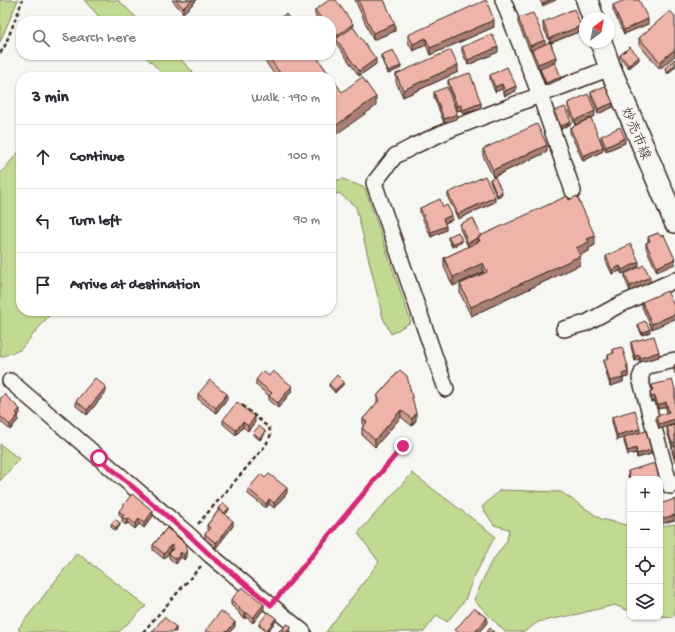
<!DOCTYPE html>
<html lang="en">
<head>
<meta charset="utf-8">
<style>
  :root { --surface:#fff; --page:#f2f2f3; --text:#2b2b33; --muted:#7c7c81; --line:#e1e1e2 }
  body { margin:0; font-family:"Gochi Hand","Klee One",sans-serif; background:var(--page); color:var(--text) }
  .controls { position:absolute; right:12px; bottom:12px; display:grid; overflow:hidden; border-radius:8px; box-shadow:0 1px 3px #0004 }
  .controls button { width:36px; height:36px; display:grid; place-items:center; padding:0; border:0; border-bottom:1px solid var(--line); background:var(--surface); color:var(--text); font:20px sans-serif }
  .compass { position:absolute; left:579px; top:12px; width:36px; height:36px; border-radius:50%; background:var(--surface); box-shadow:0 1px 3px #0004; rotate:32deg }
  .stop { position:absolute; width:12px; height:12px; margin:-9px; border:3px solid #db2777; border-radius:50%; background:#fff }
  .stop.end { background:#db2777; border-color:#fff; box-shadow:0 1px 4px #0008 }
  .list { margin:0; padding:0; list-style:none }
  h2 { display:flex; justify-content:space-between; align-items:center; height:52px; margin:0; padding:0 16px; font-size:17px }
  h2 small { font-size:13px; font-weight:400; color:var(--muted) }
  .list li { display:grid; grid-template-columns:26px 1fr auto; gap:12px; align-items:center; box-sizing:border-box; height:64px; padding:0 16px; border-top:1px solid var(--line) }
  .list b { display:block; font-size:15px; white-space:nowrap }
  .list em { font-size:13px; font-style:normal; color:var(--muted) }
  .icon { flex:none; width:22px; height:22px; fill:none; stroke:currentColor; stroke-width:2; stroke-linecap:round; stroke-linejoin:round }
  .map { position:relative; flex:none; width:675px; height:632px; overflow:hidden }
  .search { position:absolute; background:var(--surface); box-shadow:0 1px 3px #0004; left:16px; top:16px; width:320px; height:44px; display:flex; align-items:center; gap:10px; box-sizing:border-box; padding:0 14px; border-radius:16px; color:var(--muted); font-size:15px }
  .panel { position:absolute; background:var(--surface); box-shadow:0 1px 3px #0004; left:16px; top:72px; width:320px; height:244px; border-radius:16px }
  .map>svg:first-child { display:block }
  .green { fill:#c1da91; stroke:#7e8258 }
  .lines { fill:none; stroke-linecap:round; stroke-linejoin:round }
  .minor-casing { stroke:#3b2a1e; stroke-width:18 }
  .secondary-casing { stroke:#3b2a1e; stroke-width:24 }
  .path { stroke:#3b2a1e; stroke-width:2.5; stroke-dasharray:4 3; stroke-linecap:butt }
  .minor { stroke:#f6f6f2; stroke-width:15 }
  .secondary { stroke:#f6f6f2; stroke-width:21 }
  .wall { fill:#cd9b91; stroke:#3b2a1e }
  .shaded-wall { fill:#a77e76; stroke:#3b2a1e }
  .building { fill:#eeb4a9; stroke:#3b2a1e }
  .route { stroke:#db2777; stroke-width:5 }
  .labels { text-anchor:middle; stroke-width:3.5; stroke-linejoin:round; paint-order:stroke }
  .street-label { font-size:14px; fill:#3b2a1e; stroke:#f6f6f2 }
</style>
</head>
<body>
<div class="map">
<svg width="675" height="632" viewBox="0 0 675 632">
  <rect width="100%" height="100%" fill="#f6f6f2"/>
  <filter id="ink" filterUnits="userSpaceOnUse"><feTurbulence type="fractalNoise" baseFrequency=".025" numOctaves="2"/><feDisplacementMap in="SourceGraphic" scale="8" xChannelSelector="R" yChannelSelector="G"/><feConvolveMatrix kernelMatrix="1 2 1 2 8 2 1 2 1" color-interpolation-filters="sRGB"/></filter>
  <g filter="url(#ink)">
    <path class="green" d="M0,0H18L0,42Z
      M84,0H118L140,21H103Z
      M144,55H176L198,77H166Z
      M21,149V311H53L20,350L0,357V174Z
      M343,179L365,188L411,322L391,334L383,318L356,207L339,193L331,196V181Z
      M0,444L19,459L0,481Z
      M412,473L495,536L472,581L465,600L447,622L437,615L424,632H326L379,562L358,533Z
      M500,490L561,492L601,519L630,526V611L614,605L578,614L538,622L524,632H505L474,600L490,564L507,541L509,529L494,525L482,507Z
      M675,524V615L672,617L660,616V526Z
      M77,553L146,606L119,632H22L18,629Z"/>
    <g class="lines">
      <defs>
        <path id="minor" d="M503,0L540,95L573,191
          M564,329L586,323L619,305L675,280
          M10,381L189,535L210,555L303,632
          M446,389L374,183L395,156L416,145L451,129L610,68
          M670,486L640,378L643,371L648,366L675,360"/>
        <path id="secondary" d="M587,0L593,18
          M601,42L610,68L675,222"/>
      </defs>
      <use href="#minor" class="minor-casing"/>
      <use href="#secondary" class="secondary-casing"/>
      <path class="path" d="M0,53L4,48L19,10L22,0
        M198,524L266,445L271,434L269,428L241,404
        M280,595L403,446
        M143,632L201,566"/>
      <use href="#minor" class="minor"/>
      <use href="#secondary" class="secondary"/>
    </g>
    <path class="wall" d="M172,0H197L183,13Z
      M355,0H384L395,31L373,40Z
      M613,5L648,24L624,34L613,10Z
      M315,10L353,27L376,64L359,76L336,43V41L335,42L331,37V21H320L315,15Z
      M675,16L660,69L639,45V38Z
      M518,18L545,45L550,42L543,27V22L581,31L551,43L556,61L538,69L532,54V50L530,51L518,23Z
      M494,27L430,55L426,45L413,51L408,42V35Z
      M462,47L498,52L468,65L462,52Z
      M261,55H315L331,77H276Z
      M381,55L401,68L388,74L381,58Z
      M620,55L639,60L629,68L620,58Z
      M675,59V67L668,74L665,70V68Z
      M540,69L561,79L546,85L540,71Z
      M458,72L403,97L396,82V74Z
      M490,75L516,91L505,96L502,89L495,92L490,79Z
      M448,80L481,108L463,114L461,110L457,111L448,85Z
      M434,92L457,119L444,123L434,97Z
      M591,92L613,107L598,114L591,97Z
      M568,103L595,116L575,125L568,108Z
      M554,111L571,124L561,129L554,114Z
      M570,128L603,151L583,161L570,133Z
      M601,136L625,143L606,151L601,141Z
      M483,149L547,152L493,177L483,156Z
      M490,179L502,195L497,197L490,181Z
      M448,193L495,202L458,219L448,198Z
      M569,200L595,245L589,248V251L579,255L580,265L471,316L460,293V284L484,273L483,272L453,286L444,267V258L468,247L460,229V224L481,236Z
      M443,207L452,220L445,223L446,230L431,237L420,213V208Z
      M658,233L657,272L646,248V243L648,242V237Z
      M448,237L462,242L452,247L448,239Z
      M606,256L639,266L622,274L620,271L612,274L606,261Z
      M625,274L650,282L630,291L625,279Z
      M642,302L675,308L652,329L642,307Z
      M638,324L650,332L642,335L638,327Z
      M631,342L659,357L640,362V359L635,361L631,347Z
      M613,349L628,366V377L623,378V382L610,386L604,365V360L608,358V355L613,354Z
      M675,364V374L674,370V365Z
      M400,370L416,420L412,426L401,417L375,447L362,435V428L363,427V419L377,403V396Z
      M269,376L292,391L278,408L269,401V396L256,385V380Z
      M329,384H344L335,393L329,386Z
      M652,385L675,389V424L659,429L656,420V416L667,413L666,407L658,409L655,401L651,402L650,396V391L652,390Z
      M106,392L87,415L76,406V401Z
      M198,394L227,399L216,413L198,399Z
      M0,399L20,414L18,416V420L10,430L0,421Z
      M612,417L640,432L651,454L637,458L636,453L628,455L624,442V438L617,440L612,422Z
      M223,420L255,422L248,431L243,427L236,435L223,424Z
      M675,425V462L672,452V447L667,432V427Z
      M253,433L265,434L260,440L253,435Z
      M628,471L659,479H630V482L628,476Z
      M248,489L287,493L274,508L269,504L266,508L248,494Z
      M218,508L229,510L225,515L233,526L216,548L205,539V534L208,531L207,530V525L218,511Z
      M119,511L153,516L144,528L139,524L135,529L128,523L126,525L122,522V518L119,515Z
      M111,524L120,525L116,531L111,527Z
      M167,528L187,549V555L184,560L181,557L176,564L169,558V554L172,550H171L164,559L153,550V545Z
      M231,600L264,609L253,623L246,617L245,619L239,614V612L231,605Z
      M276,621L267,632L259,626V624Z"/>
    <path class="shaded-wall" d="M192,0H197L183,13V8Z
      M550,0H556L542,6V4Z
      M648,19V24L624,34V30Z
      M494,20V27L430,55V48Z
      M353,24V29L336,39V41L335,42V37Z
      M395,24V31L373,40V33Z
      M581,26V31L550,43V38Z
      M426,38V45L413,51V44Z
      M545,40V45L530,51V46Z
      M498,47V52L468,65V60Z
      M675,49V56L660,69V62Z
      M556,57V61L538,69V64Z
      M639,57V60L629,68V65Z
      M376,59V64L359,76V71Z
      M458,65V72L403,97V90Z
      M675,65V67L668,74V71Z
      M401,66V68L388,74V71Z
      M561,77V79L546,85V83Z
      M502,84V89L495,92V87Z
      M516,86V91L505,96V91Z
      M376,97V106L331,138V129Z
      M481,103V108L463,114V110Z
      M613,103V107L598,114V109Z
      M461,105V110L457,111V106Z
      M595,111V116L575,125V120Z
      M457,114V119L444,123V119Z
      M571,122V124L561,129V126Z
      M625,138V143L606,151V147Z
      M547,145V152L493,177V170Z
      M603,147V151L583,161V156Z
      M502,192V195L497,197V195Z
      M495,197V202L458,219V214Z
      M452,215V220L443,224V219Z
      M446,226V230L431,237V232Z
      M595,236V245L589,248V251L576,257V248L587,239Z
      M478,238V243L468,247V243Z
      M462,240V242L452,247V244Z
      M580,256V265L471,316V307Z
      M675,259V264L657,272V267Z
      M639,262V266L622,274V270Z
      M483,263V272L453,286V277Z
      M620,266V271L612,274V270Z
      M650,277V282L630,291V286Z
      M675,314V319L652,329V324Z
      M650,329V332L642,335V333Z
      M659,352V357L640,362V358Z
      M640,355V359L635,361V356Z
      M628,372V377L623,378V382L610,386V381L622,374Z
      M344,382V384L335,393V390Z
      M292,386V391L278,408V403Z
      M106,387V392L87,415V410Z
      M227,394V399L216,413V408Z
      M655,396V401L651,402V397Z
      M666,402V407L658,409V405Z
      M20,409V414L18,416V420L10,430V425L16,413Z
      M401,410V417L375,447V440Z
      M416,413V420L412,426V419Z
      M255,417V422L248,431V426Z
      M675,419V424L659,429V424Z
      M243,422V427L236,435V430Z
      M640,429V433L617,440V435Z
      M265,431V434L260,440V438Z
      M675,442V447L672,448V443Z
      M636,448V453L628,455V451Z
      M651,450V454L637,458V454Z
      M287,488V493L274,508V503Z
      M269,499V504L266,508V504Z
      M229,508V510L224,516V513Z
      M153,511V516L144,528V523Z
      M675,515V520L660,524V519Z
      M128,518V523L126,525V520Z
      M139,519V524L135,529V524Z
      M233,521V526L216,548V543Z
      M120,523V525L116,531V528Z
      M171,545V550L164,559V554Z
      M187,550V555L184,560V555Z
      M181,552V557L176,564V559Z
      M264,604V609L253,623V618Z
      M246,612V617L245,619V614Z
      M276,618V621L267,632V630Z
      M487,618V623L479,632H475Z
      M235,622V627L230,632H227Z
      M291,626V629L288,632H286Z
      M176,627V632H173Z"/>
    <path class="building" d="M176,0H192L183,8Z
      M329,0H336L353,24L335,37L331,32V21H323L315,10Z
      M358,0H384L395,24L373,33Z
      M486,0L494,20L430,48L426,38L413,44L408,35Z
      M540,0H550L542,4Z
      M625,0H639L648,19L624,30L613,5Z
      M574,9L581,26L550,38L543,22Z
      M670,11L675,16V49L660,62L639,38Z
      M533,13L545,40L530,46L518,18Z
      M286,14L291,21H275Z
      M353,27L376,59L359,71L336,39Z
      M492,34L498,47L468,60L462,47Z
      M550,42L556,57L538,64L532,50Z
      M630,47L639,57L629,65L620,55Z
      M393,50L401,66L388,71L381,55Z
      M451,50L458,65L403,90L396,74Z
      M267,55H315L331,77H283Z
      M675,59V65L668,71L665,68Z
      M555,63L561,77L546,83L540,69Z
      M507,67L516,86L505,91L502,84L495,87L490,75Z
      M470,73L481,103L463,110L461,105L457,106L448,80Z
      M331,77L342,92L362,77L376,97L331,129Z
      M605,86L613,103L598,109L591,92Z
      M447,87L457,114L444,119L434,92Z
      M588,94L595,111L575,120L568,103Z
      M565,107L571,122L561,126L554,111Z
      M591,118L603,147L583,156L570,128Z
      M537,124L547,145L493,170L483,149Z
      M620,127L625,138L606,147L601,136Z
      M485,176L495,197L458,214L448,193Z
      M495,177L502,192L497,195L490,179Z
      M567,196L569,200L577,196L595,236L587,239L589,242L576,248L580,256L471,307L460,284L487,272L483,263L453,277L444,258L480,241L478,237Z
      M440,199L443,207L447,205L452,215L443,219L446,226L431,232L420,208Z
      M473,218L481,236L468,243L460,224Z
      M458,232L462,240L452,244L448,237Z
      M658,233L660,236L664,235L675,259L657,267L646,243L650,241L648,237Z
      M631,244L639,262L622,270L620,266L612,270L606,256Z
      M644,265L650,277L630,286L625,274Z
      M667,291L675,308V314L652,324L642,302Z
      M645,321L650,329L642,333L638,324Z
      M654,336L659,352L640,358V355L635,356L631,342Z
      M622,347L628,366H626L628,372L622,374L623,378L610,381L604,360L609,358L608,355L614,353L613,349Z
      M400,370L407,376L416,413L412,419L401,410L375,440L362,428L367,422L363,419L380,399L377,396Z
      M263,371L269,376L273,371L292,386L278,403L269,396L272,393L256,380Z
      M337,375L344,382L335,390L329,384Z
      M95,378L106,387L87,410L76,401Z
      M210,380L227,394L216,408L198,394Z
      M672,380L675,389V419L659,424L656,416L669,412L666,402L658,405L655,396L651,397L650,391L653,390L652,385Z
      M4,394L20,409L16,413L18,415L10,425L0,416V399Z
      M237,402L255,417L248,426L243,422L236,430L223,420Z
      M635,410L640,429L617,435L612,417Z
      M675,425V442L672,443L667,427Z
      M259,426L265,431L260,438L253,433Z
      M646,431L651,450L637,454L636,448L628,451L624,437Z
      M675,446V457L672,447Z
      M655,463L659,479H630L628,471Z
      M261,474L265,478L269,474L287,488L274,503L269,499L266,504L248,489Z
      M132,494L153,511L144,523L139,519L135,524L128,518L126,520L122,517L124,515L119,511Z
      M675,499V515L660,519V504Z
      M223,503L229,508L224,513L218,508Z
      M219,510L233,521L216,543L205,534L210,528L207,525Z
      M115,519L120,523L116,528L111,524Z
      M167,528L187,545L185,548L187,550L184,555L181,552L176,559L169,554L174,547L171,545L164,554L153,545Z
      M242,587L264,604L253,618L246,612L245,614L239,609L240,608L231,600Z
      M474,608L487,618L475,632H458L455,630Z
      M221,611L235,622L227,632L225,631L224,632H206L205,631Z
      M268,612L276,618L267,630L259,624Z
      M164,617L176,627L173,632H152Z
      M287,624L291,626L286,632L283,629Z
      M490,628L494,632H487Z
      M281,629L285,632H278Z"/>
  </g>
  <g class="lines" filter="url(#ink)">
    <path class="route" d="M99,458L189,535L210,555L271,605L403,446"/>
  </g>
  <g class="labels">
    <g class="street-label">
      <text transform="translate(637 133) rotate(67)" y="5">妙売市線</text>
    </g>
  </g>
</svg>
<div class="controls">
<button>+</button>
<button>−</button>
<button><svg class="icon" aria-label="locate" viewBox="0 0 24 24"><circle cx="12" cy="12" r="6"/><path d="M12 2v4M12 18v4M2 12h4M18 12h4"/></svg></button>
<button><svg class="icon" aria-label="layers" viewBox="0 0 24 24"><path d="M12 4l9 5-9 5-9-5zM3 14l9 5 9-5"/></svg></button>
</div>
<svg class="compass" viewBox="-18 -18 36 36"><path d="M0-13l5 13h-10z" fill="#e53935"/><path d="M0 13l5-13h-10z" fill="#7c7c81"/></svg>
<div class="stop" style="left:99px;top:458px"></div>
<div class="stop end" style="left:403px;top:446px"></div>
<div class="search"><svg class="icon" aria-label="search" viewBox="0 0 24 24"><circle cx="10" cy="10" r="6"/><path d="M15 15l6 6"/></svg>Search here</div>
<section class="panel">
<h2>3 min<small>Walk · 190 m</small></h2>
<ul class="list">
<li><svg class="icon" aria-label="ahead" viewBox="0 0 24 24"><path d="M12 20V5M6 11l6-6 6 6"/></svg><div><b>Continue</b></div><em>100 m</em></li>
<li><svg class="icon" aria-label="left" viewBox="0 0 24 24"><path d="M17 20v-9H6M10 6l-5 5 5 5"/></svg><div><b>Turn left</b></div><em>90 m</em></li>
<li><svg class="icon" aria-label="arrive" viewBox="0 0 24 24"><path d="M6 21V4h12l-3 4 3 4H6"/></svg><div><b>Arrive at destination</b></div></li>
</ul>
</section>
</div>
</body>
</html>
